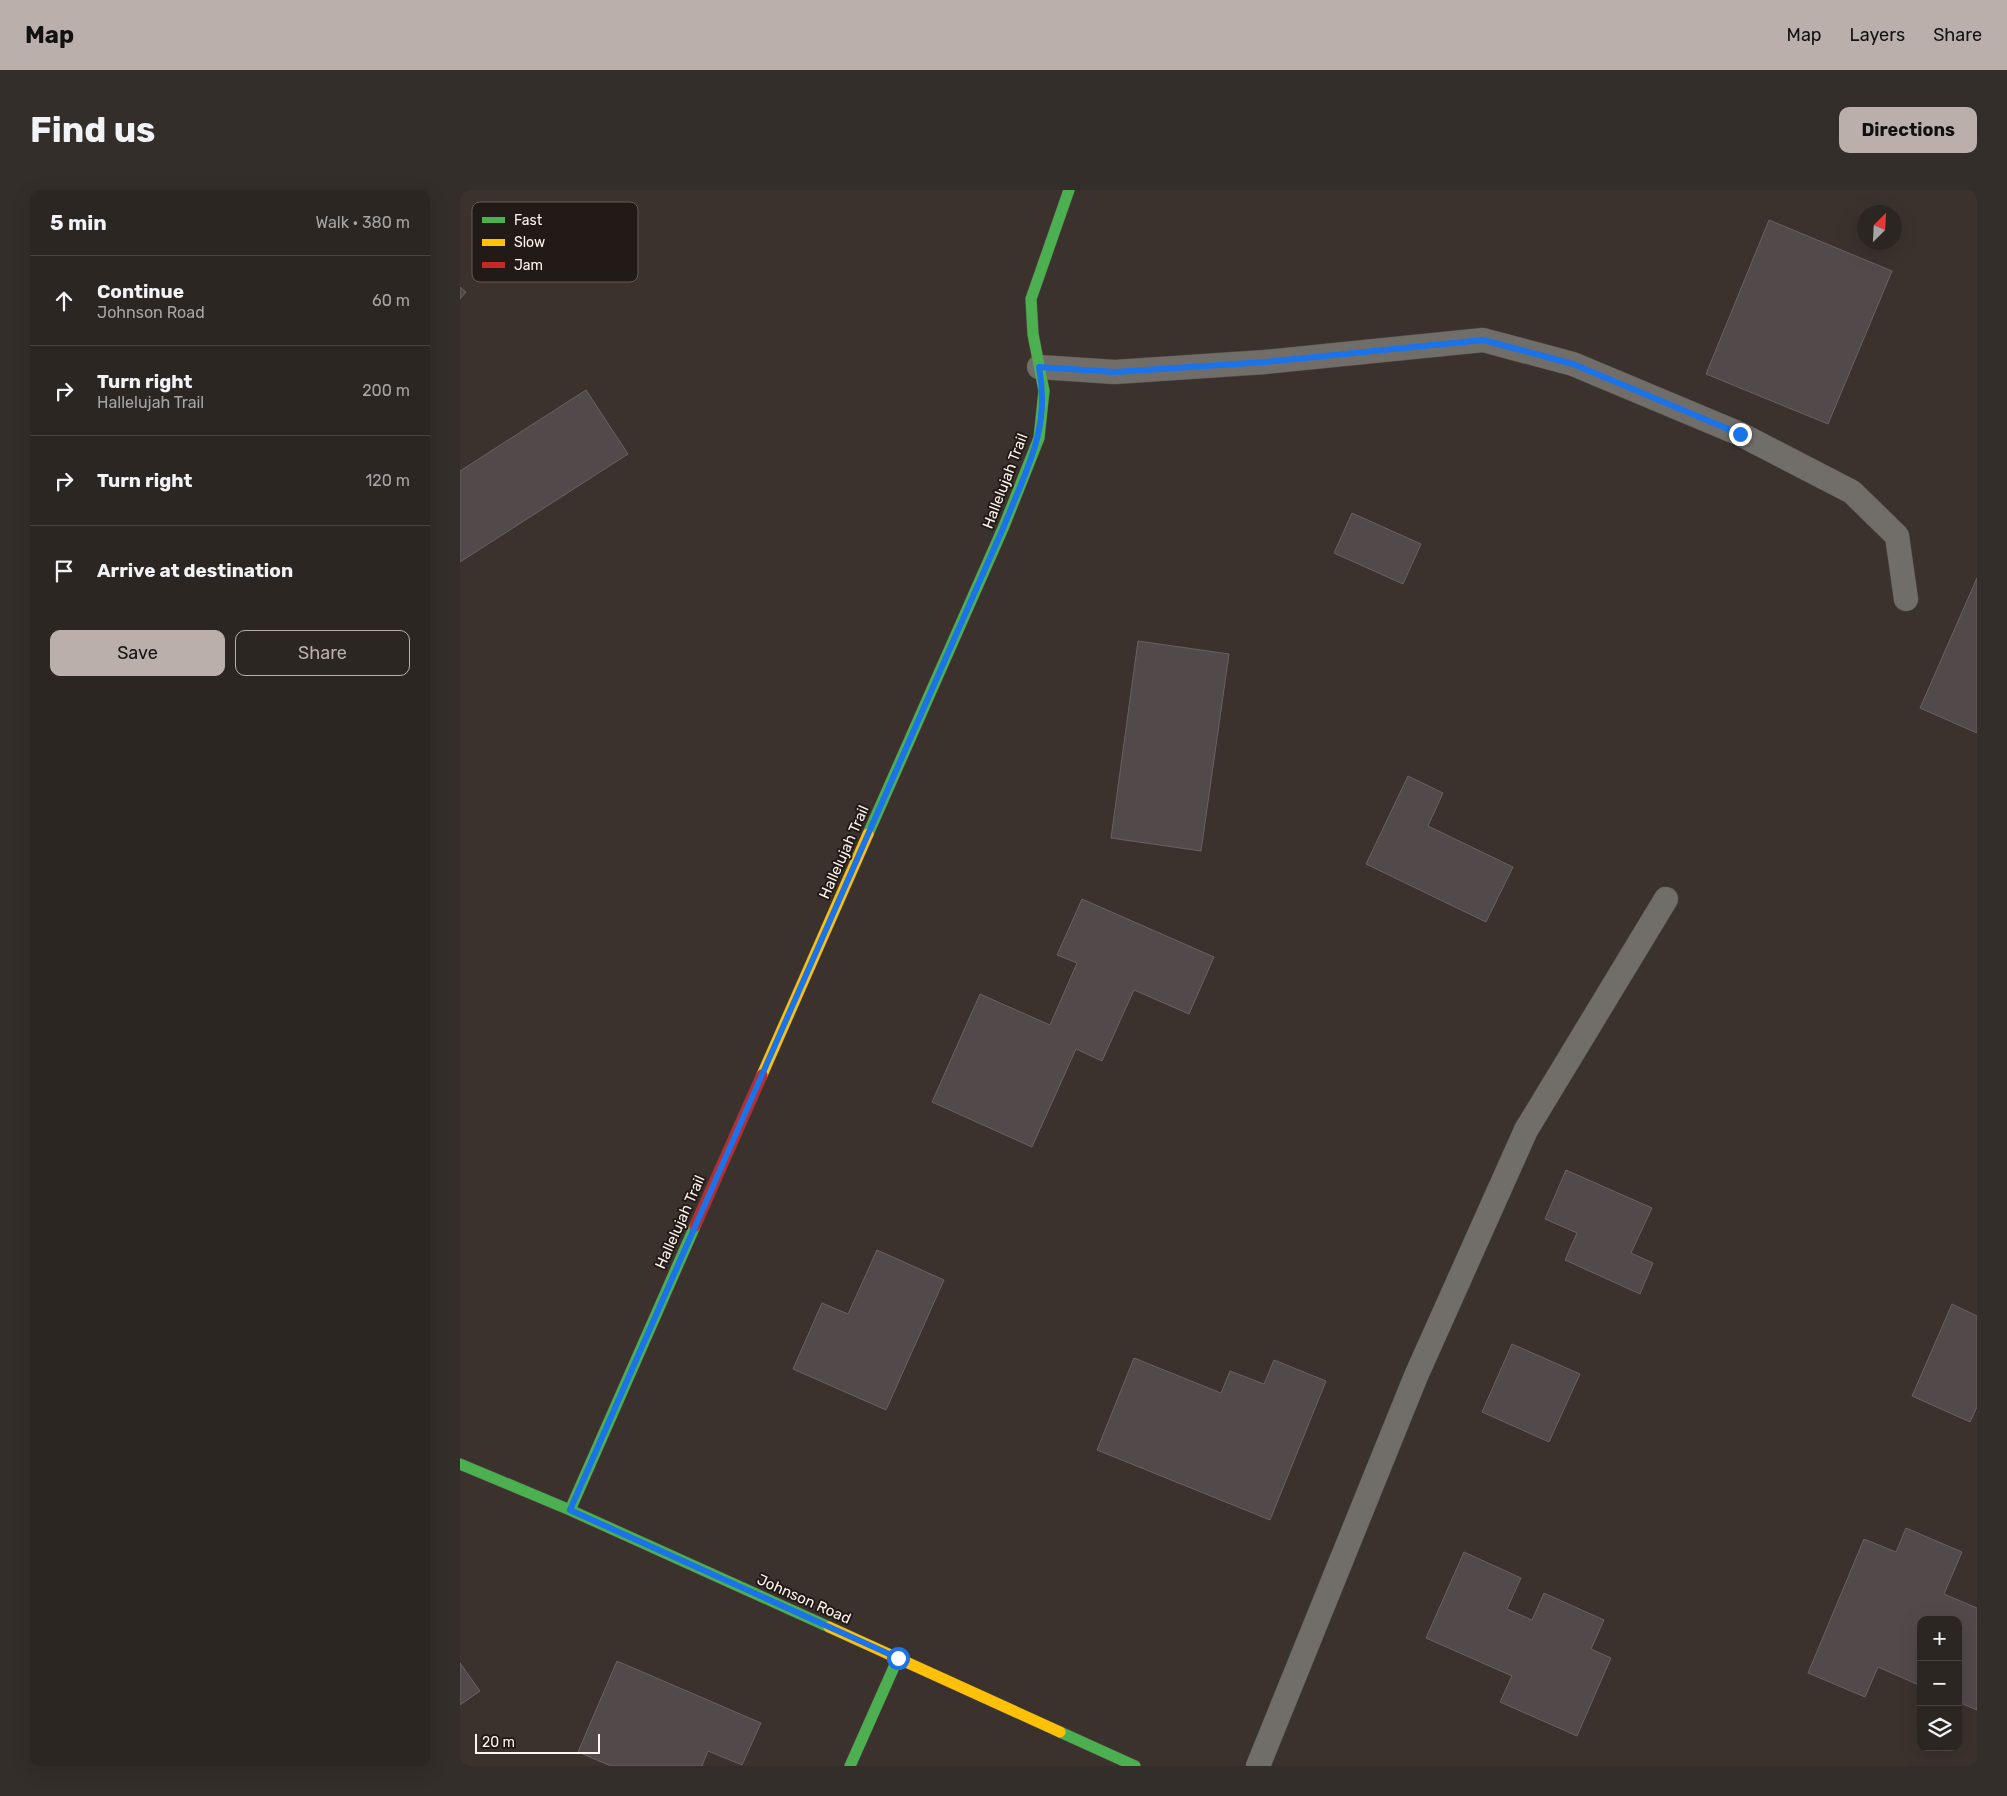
<!DOCTYPE html>
<html lang="en">
<head>
<meta charset="utf-8">
<style>
  :root { --surface:#2c2622; --page:#342e2a; --text:#f1f3f6; --muted:#a6a5a5; --line:#484340; --accent:#baafaa }
  body { margin:0; font-family:Rubik,sans-serif; background:var(--page); color:var(--text) }
  .controls { position:absolute; right:15px; bottom:15px; display:grid; overflow:hidden; border-radius:10px; box-shadow:0 5px 20px #0002 }
  .controls button { width:45px; height:45px; display:grid; place-items:center; padding:0; border:0; border-bottom:1px solid var(--line); background:var(--surface); color:var(--text); font:25px sans-serif }
  .compass { position:absolute; left:1397px; top:15px; width:45px; height:45px; border-radius:50%; background:var(--surface); box-shadow:0 5px 20px #0002; rotate:24deg }
  .scale { position:absolute; left:15px; bottom:12px; width:125px; box-sizing:border-box; padding-left:5px; border:2px solid #fef3ed; border-top:0; font-size:14px; line-height:18px; white-space:nowrap; color:#fef3ed; -webkit-text-stroke:4px #221a16; paint-order:stroke }
  .stop { position:absolute; width:15px; height:15px; margin:-11px; border:4px solid #1a73e8; border-radius:50%; background:#fff }
  .stop.end { background:#1a73e8; border-color:#fff; box-shadow:0 1px 5px #0008 }
  .list { margin:0; padding:0; list-style:none }
  h2 { display:flex; justify-content:space-between; align-items:center; height:65px; margin:0; padding:0 20px; font-size:21px }
  h2 small { font-size:16px; font-weight:400; color:var(--muted) }
  .list li { display:grid; grid-template-columns:32px 1fr auto; gap:15px; align-items:center; box-sizing:border-box; height:90px; padding:0 20px; border-top:1px solid var(--line) }
  .list b { display:block; font-size:19px; white-space:nowrap }
  .list p { margin:0; font-size:16px; white-space:nowrap; color:var(--muted) }
  .list em { font-size:16px; font-style:normal; color:var(--muted) }
  .actions { display:flex; gap:10px; padding:15px 20px }
  .actions a { flex:1; padding:11px 0; border:1px solid var(--accent); border-radius:10px; text-align:center; font-size:18px; color:var(--accent) }
  .actions .main { background:var(--accent); color:#111 }
  .icon { flex:none; width:28px; height:28px; fill:none; stroke:currentColor; stroke-width:2; stroke-linecap:round; stroke-linejoin:round }
  .map { position:relative; flex:none; width:1517px; height:1576px; overflow:hidden; border-radius:10px }
  header { display:flex; align-items:center; gap:30px; box-sizing:border-box; height:70px; padding:0 25px; background:var(--accent); color:#111 }
  header strong { font-size:24px }
  nav { display:flex; gap:28px; margin-inline-start:auto; font-size:18px }
  .intro { display:flex; align-items:center; justify-content:space-between; box-sizing:border-box; height:120px; padding:0 30px }
  h1 { margin:0; font-size:35px }
  .button { padding:12px 22px; border-radius:10px; background:var(--accent); color:#111; font-size:18px; font-weight:700 }
  main { display:flex; gap:30px; padding:0 30px }
  aside { flex:1; background:var(--surface); border-radius:10px; box-shadow:0 5px 20px #0002 }
  .map>svg:first-child { display:block }
  .building { fill:#524a4a; stroke:#6a6162 }
  .lines { fill:none; stroke-linecap:round; stroke-linejoin:round }
  .lane-casing { stroke:#554e4a; stroke-width:25 }
  .fast-casing { stroke:#554e4a; stroke-width:12 }
  .slow-casing { stroke:#554e4a; stroke-width:12 }
  .jam-casing { stroke:#554e4a; stroke-width:12 }
  .lane { stroke:#716e6a; stroke-width:24 }
  .fast { stroke:#4caf50; stroke-width:11 }
  .slow { stroke:#ffc107; stroke-width:11 }
  .jam { stroke:#c62828; stroke-width:11 }
  .route { stroke:#1a73e8; stroke-width:6 }
  .labels { text-anchor:middle; stroke-width:4; stroke-linejoin:round; paint-order:stroke }
  .street-label { font-size:15px; fill:#fef3ed; stroke:#221a16 }
  .key { fill:#221a16; stroke:#645b56; stroke-width:1 }
  .key-label { font-size:14px; fill:#fef3ed }
</style>
</head>
<body>
<header>
<strong>Map</strong>
<nav><a>Map</a><a>Layers</a><a>Share</a></nav>
</header>
<div class="intro"><h1>Find us</h1><a class="button">Directions</a></div>
<main>
<aside>
<h2>5 min<small>Walk · 380 m</small></h2>
<ul class="list">
<li><svg class="icon" aria-label="ahead" viewBox="0 0 24 24"><path d="M12 20V5M6 11l6-6 6 6"/></svg><div><b>Continue</b><p>Johnson Road</p></div><em>60 m</em></li>
<li><svg class="icon" aria-label="right" viewBox="0 0 24 24"><path d="M7 20v-9h11M14 6l5 5-5 5"/></svg><div><b>Turn right</b><p>Hallelujah Trail</p></div><em>200 m</em></li>
<li><svg class="icon" aria-label="right" viewBox="0 0 24 24"><path d="M7 20v-9h11M14 6l5 5-5 5"/></svg><div><b>Turn right</b></div><em>120 m</em></li>
<li><svg class="icon" aria-label="arrive" viewBox="0 0 24 24"><path d="M6 21V4h12l-3 4 3 4H6"/></svg><div><b>Arrive at destination</b></div></li>
</ul>
<div class="actions"><a class="main">Save</a><a>Share</a></div>
</aside>
<div class="map">
<svg width="1517" height="1576" viewBox="0 0 1517 1576">
  <rect width="100%" height="100%" fill="#3b322e"/>
  <path class="building" d="M1309,30L1432,81L1368,234L1246,184Z
    M0,97L6,102L0,109Z
    M126,200L168,264L0,372V281Z
    M892,323L961,354L943,394L874,363Z
    M1517,388V543L1460,518Z
    M678,451L769,464L741,661L651,648Z
    M948,586L983,603L968,636L1053,677L1026,732L906,674Z
    M622,709L754,767L729,824L674,800L642,871L616,859L572,957L472,912L520,804L590,835L617,773L597,765Z
    M1106,980L1192,1018L1171,1063L1193,1073L1180,1104L1105,1070L1117,1043L1085,1029Z
    M417,1060L484,1090L426,1220L333,1179L362,1113L388,1124Z
    M1492,1114L1517,1126V1217L1510,1232L1452,1206Z
    M1052,1154L1120,1184L1089,1252L1022,1222Z
    M674,1168L761,1203L770,1181L804,1194L814,1170L866,1191L810,1330L637,1260Z
    M1446,1338L1502,1362L1484,1404L1517,1418V1520L1498,1512V1430H1461V1496L1418,1477L1405,1507L1348,1483L1404,1349L1436,1362Z
    M1004,1362L1061,1388L1047,1419L1072,1430L1084,1403L1144,1430L1131,1459L1151,1468L1117,1546L1040,1512L1052,1486L966,1448Z
    M157,1471L301,1533L282,1575L248,1561L242,1576H151L118,1562Z
    M0,1473L20,1501L0,1515Z"/>
  <g class="lines">
    <defs>
      <path id="lane" d="M579,177L655,182L805,172L1023,150L1113,174L1280,244L1392,302L1437,346L1446,409
        M798,1576L956,1186L1066,940L1206,709"/>
      <path id="fast" d="M408,644L544,336L579,248L584,201L573,144L571,109L609,0
        M0,1274L110,1320L369,1437
        M110,1320L235,1036
        M600,1542L675,1576
        M390,1576L438,1468"/>
      <path id="slow" d="M302,885L408,644
        M369,1437L600,1542"/>
      <path id="jam" d="M235,1036L302,885"/>
    </defs>
    <use href="#lane" class="lane-casing"/>
    <use href="#fast" class="fast-casing"/>
    <use href="#slow" class="slow-casing"/>
    <use href="#jam" class="jam-casing"/>
    <use href="#lane" class="lane"/>
    <use href="#fast" class="fast"/>
    <use href="#slow" class="slow"/>
    <use href="#jam" class="jam"/>
  </g>
  <g class="lines">
    <path class="route" d="M438,1468L110,1320L544,336C566,280 591,239 579,177L655,182L805,172L1023,150L1113,174L1280,244"/>
  </g>
  <g class="labels">
    <g class="street-label">
      <text transform="translate(545 291) rotate(-69)" y="5">Hallelujah Trail</text>
      <text transform="translate(384 662) rotate(-66)" y="5">Hallelujah Trail</text>
      <text transform="translate(220 1032) rotate(-66)" y="5">Hallelujah Trail</text>
      <text transform="translate(344 1409) rotate(24)" y="5">Johnson Road</text>
    </g>
  </g>
  <rect x="12" y="12" width="166" height="80" rx="8" class="key"/>
  <rect x="22" y="27" width="23" height="6" fill="#4caf50"/>
  <rect x="22" y="49" width="23" height="7" fill="#ffc107"/>
  <rect x="22" y="72" width="23" height="6" fill="#c62828"/>
  <g class="key-label">
    <text x="54" y="35">Fast</text>
    <text x="54" y="57">Slow</text>
    <text x="54" y="80">Jam</text>
  </g>
</svg>
<div class="controls">
<button>+</button>
<button>−</button>
<button><svg class="icon" aria-label="layers" viewBox="0 0 24 24"><path d="M12 4l9 5-9 5-9-5zM3 14l9 5 9-5"/></svg></button>
</div>
<svg class="compass" viewBox="-18 -18 36 36"><path d="M0-13l5 13h-10z" fill="#e53935"/><path d="M0 13l5-13h-10z" fill="#a6a5a5"/></svg>
<div class="scale">20 m</div>
<div class="stop" style="left:438px;top:1468px"></div>
<div class="stop end" style="left:1280px;top:244px"></div>
</div>
</main>
</body>
</html>
